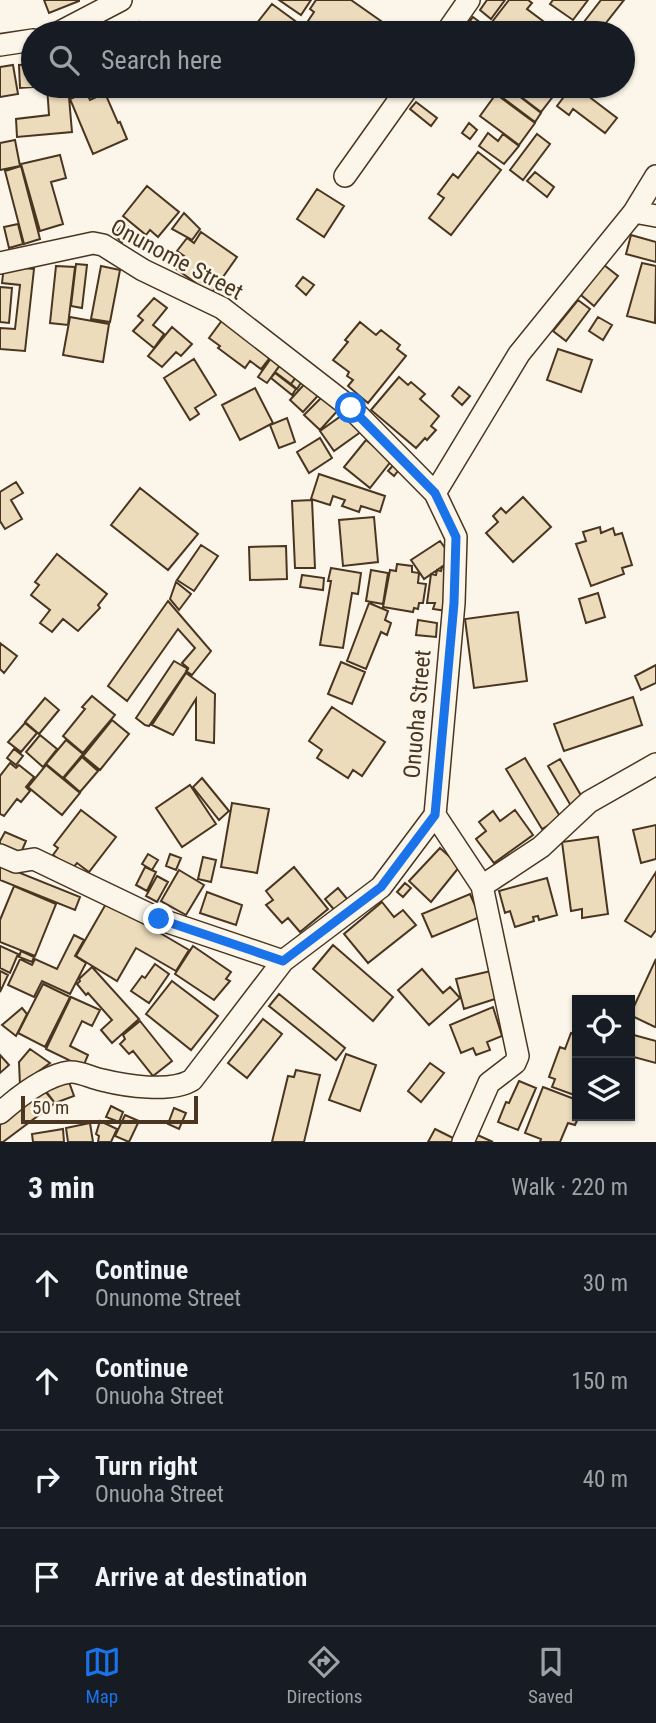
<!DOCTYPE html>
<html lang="en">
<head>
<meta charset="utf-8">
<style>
  :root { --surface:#171b24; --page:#242831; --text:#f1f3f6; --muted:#9ea1a6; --line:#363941; --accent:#1a73e8 }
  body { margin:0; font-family:"Roboto Condensed",sans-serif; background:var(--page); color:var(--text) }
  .controls { position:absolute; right:21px; bottom:21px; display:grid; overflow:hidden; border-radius:0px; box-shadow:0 2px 5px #0004 }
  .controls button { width:63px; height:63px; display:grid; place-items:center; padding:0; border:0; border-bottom:2px solid var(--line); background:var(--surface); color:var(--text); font:35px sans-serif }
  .scale { position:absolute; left:21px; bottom:18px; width:177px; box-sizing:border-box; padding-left:7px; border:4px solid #4a3520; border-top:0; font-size:19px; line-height:24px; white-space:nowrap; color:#4a3520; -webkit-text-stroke:5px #fbf6e9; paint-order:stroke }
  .stop { position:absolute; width:21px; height:21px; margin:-16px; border:5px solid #1a73e8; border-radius:50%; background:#fff }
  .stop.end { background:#1a73e8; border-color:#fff; box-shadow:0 2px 7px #0008 }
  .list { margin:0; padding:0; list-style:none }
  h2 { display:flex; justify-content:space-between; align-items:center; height:91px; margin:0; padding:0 28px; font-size:30px }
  h2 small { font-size:23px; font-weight:400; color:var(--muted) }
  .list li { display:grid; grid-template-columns:46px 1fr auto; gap:21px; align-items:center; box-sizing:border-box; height:98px; padding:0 28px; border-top:2px solid var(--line) }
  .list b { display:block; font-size:26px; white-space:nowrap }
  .list p { margin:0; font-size:23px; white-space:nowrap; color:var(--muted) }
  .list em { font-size:23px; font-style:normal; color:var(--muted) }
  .icon { flex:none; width:38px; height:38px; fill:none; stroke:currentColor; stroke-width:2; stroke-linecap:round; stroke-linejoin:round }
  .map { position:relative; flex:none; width:656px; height:1142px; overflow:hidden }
  .search { position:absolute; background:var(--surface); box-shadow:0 2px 5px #0004; left:21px; right:21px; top:21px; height:77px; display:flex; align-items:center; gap:18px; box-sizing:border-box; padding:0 24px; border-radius:38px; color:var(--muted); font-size:26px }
  .sheet { height:483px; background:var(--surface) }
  nav { display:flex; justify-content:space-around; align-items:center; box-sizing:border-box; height:98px; border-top:2px solid var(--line); background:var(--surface); font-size:19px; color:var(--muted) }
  nav a { display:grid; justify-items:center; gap:4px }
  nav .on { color:var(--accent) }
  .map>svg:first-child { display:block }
  .building { fill:#ecdcbc; stroke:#4a3520; stroke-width:2 }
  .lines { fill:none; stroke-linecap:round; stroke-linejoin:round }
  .street-casing { stroke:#4a3520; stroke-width:24 }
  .street { stroke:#fbf6e9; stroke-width:21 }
  .route { stroke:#1a73e8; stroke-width:9 }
  .labels { text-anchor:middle; stroke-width:5; stroke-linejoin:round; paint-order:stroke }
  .street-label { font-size:23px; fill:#4a3520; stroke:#fbf6e9 }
</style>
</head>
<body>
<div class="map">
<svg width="656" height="1142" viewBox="0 0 656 1142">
  <rect width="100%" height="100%" fill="#fbf6e9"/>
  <path class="building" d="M44,0H79V1L49,13Z
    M279,0H311L301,15Z
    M316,0H351L398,33H320L306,24L314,12L310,9Z
    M487,0H505L491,19L480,10Z
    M509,0H528L532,3L527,9L559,33H507L492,22Z
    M553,0H588L573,20L550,4Z
    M601,0H624L598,33H587L580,27Z
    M272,4L302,26L297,33H271L257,23Z
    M473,17L494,33H461Z
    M139,22L146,33H124Z
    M33,64V86H68L72,132L17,137L16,119L49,115L47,86L20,88L19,65Z
    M13,65L18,94L0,97V67Z
    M515,86H561L541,112L512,90Z
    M572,86H575L617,118L605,133L573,109L569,115L557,106Z
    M510,89L541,113L535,122L503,98Z
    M86,92L90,100L105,93L118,123L120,122L127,139L93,154L70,99Z
    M496,94L535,123L519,145L480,116Z
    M416,102L437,118L431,126L410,109Z
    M469,123L477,130L470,139L462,133Z
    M488,133L498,141L503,134L519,146L504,164L479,146Z
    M537,134L550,144L523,180L510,170Z
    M15,140L20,166L0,170V143Z
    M478,152L501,170L451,235L429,218L444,198L438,194L453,174L458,178Z
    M60,155L66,178L51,182L63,224L40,231L21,164Z
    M21,166L40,239L24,244L5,171Z
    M535,172L554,187L547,197L527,181Z
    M147,186L179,212L158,237L150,230L146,235L123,216Z
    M317,189L344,206L324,237L297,219Z
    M184,213L200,229L192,240L172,229Z
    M124,223L132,230L122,242L114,235Z
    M18,224L23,244L9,248L4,227Z
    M201,232L237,257L211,294L175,268L184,256L177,251L187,238L194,243Z
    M631,235L656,242V262L626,254Z
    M642,263L656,266L655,323L627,316Z
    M76,264L87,265L82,308L71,306Z
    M604,265L618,276L594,306L581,295Z
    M4,266L34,269L25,351L0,349V328L15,329L20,285L2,283Z
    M56,266L75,267L68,325L50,323Z
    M101,266L120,270L110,322L91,319Z
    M303,277L314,285L306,295L296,286Z
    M0,287L12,288L9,323L0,322Z
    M154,298L167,308L153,325L164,334L154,348L133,331L143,320L138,316Z
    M578,300L590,309L566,341L553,331Z
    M226,315L275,351L261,369L250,361L245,368L218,348L220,346L209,338Z
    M70,317L109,324L103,362L63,355Z
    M598,317L612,325L603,340L589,331Z
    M360,322L376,335L381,330L400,345L397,349L406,356L368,403L348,386L353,380L347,376L349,372L333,360L348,342L345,340Z
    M172,327L192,344L181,356L176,352L162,367L148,356Z
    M558,349L592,360L581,392L547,380Z
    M276,351L285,358L267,383L258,377Z
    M194,359L216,395L195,408L199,414L190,420L164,378Z
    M285,359L300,371L291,384L275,372Z
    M301,371L306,375L297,389L291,384Z
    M275,373L296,389L292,395L271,378Z
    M399,377L408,385L411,382L425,394L420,399L439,416L431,426L436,430L427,440L425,438L416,448L371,410Z
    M310,378L323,390L303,412L290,400Z
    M459,387L470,396L462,405L452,396Z
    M255,388L273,423L240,440L222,405Z
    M325,394L340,408L320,430L304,415Z
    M348,411L362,431L334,451L320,431Z
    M287,418L295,442L279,448L270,425Z
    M320,438L332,458L309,473L297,452Z
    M366,440L392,460L370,488L344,467Z
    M395,463L401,467L394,476L388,471Z
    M319,474L385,496L380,512L361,506L359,512L342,506L345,500L333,496L330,505L311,499Z
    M16,482L23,493L11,500L22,519L5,529L0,521V492Z
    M140,488L198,534L168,570L111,525Z
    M523,497L551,527L513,562L486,533L498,522L493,516L501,508L506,513Z
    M312,500L315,568H295L292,501Z
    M374,517L378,562L343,566L339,520Z
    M600,527L601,533L613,528L615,535L622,533L632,565L622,568L624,574L591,586L576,544L586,541L583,532Z
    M440,541L453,559L424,579L411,560Z
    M201,545L218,556L194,591L177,580Z
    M286,546L287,579L250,580L249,547Z
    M57,554L107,594L98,605L100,608L78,631L63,619L52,632L40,623L50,610L31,595L39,585L35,582Z
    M397,564L412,566V572L419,573L418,583L426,584L423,603H419L418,609L414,608L413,612L383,607L390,570L396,571Z
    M442,567H448L447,611L433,609L435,603H427L431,574L436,575L437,570L441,571Z
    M331,568L361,573L358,594L352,593L343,648L320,645L331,581H328Z
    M371,570L388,573L383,604L366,601Z
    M302,575L324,578L323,590L300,587Z
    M176,582L191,594L179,610L170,599Z
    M598,593L605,617L586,623L579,599Z
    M168,601L211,651L192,675L186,671L188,668L182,663L195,648L178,629L127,701L108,686Z
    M369,603L388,611L385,620L391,623L387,635L381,632L366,669L347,661Z
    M518,612L527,681L474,688L465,619Z
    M418,620L437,623L436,637L416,635Z
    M0,643L17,656L4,673L0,669Z
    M174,661L188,669L149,726L145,725L136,718Z
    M341,662L365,672L352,704L328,694Z
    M656,665V683L641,690L635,676Z
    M186,673L215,694L214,743L196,740V699L173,735L152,725Z
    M92,696L115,715L83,753L63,736L85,709L82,707Z
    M633,697L642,725L564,751L554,724Z
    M45,698L59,710L39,734L25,722Z
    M332,707L385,742L362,776L353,770L348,778L317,758L322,750L309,741Z
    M112,720L129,734L100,770L83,756Z
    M25,723L37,733L21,752L8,742Z
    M40,735L57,749L43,767L26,752Z
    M66,740L83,754L63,778L46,764Z
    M14,749L23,756L16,765L7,758Z
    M82,757L98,771L80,792L64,778Z
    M525,758L561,818L542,829L506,769Z
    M560,759L583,799L571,806L548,766Z
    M10,763L16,768L19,765L34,777L26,787L30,791L21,802L17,799L4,816L0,814V776Z
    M46,765L80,793L62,815L28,787Z
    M202,778L229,811L219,820L193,787Z
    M190,785L216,824L182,847L156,808Z
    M232,803L269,809L257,873L221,867Z
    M81,810L116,837L89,872L77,863L72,869L53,855L58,848L54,845Z
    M515,810L533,835L494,863L476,839L486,831L479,822L493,811L500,821Z
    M656,825V859L641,863L633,830Z
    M5,832L26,841L20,855L0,847V841Z
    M598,837L608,914L582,918V909L571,911L562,842Z
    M440,848L460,866L431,902L409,881Z
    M148,854L158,860L152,870L142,864Z
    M170,854L181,858L176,870L166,866Z
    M203,857L216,860L211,882L198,879Z
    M0,865L80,897L75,910L0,880Z
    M145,867L156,872L147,891L136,885Z
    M294,867L328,909L300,932L288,918L282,923L266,905L273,900L266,891Z
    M179,870L204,885L186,915L161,901Z
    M656,872V930L651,937L625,921Z
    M157,876L168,882L157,902L146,896Z
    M547,878L557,915L539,920L538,916L533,917L534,921L515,927L510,911L505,913L499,891Z
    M405,883L411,888L403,897L397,892Z
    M14,886L56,904L35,956L0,942V920Z
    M338,888L348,900L336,912L325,899Z
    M207,892L242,905L236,925L200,913Z
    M470,894L480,917L432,937L422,914Z
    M107,902L189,950L176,971L136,948L117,981L76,956Z
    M382,902L394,917L403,910L416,925L368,963L344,934Z
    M74,935L84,940L75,956L86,963L70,994L42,981L34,997L8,985L20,959L32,965L35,959L57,969Z
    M333,945L393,997L373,1021L313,969Z
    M0,946L18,954L10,973L0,968Z
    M193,946L231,972L226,979L230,981L214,1000L175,974Z
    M21,951L34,957L32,962L19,957Z
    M656,959V1026L655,1027L630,1015Z
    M155,964L169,974L149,1003L131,991L142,976L145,978Z
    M92,967L139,1019L112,1043L101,1030L112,1020L88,993L86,995L77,984L80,981L79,979Z
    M422,969L443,993L450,987L460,998L429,1025L398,990Z
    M0,971L8,975L0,992Z
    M491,971L498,998L464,1009L456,979Z
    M172,981L218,1016L191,1050L146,1014Z
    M43,984L70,997L45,1047L18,1033Z
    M279,994L345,1048L336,1060L269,1006Z
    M71,997L100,1010L92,1026L82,1021L70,1046L88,1055L83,1067L46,1049Z
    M493,1007L502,1036L487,1042L490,1050L476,1055L473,1048L461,1053L450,1025Z
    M22,1008L27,1014L16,1036L2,1025Z
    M263,1019L282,1034L247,1078L228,1063Z
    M140,1021L172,1061L153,1076L133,1051L129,1054L120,1044L125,1039L123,1035Z
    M571,1033L577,1035V1096L552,1087L555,1079L549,1077L560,1047L565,1049Z
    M630,1034L656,1041V1063L630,1056Z
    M30,1049L50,1063L20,1085L19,1062Z
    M346,1054L376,1065L360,1111L329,1100Z
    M0,1055L9,1065L0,1073Z
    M430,1063L444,1073L421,1102L408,1091Z
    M296,1070L320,1075L304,1142H272L288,1076L294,1077Z
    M519,1081L536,1088L518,1130L498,1122L506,1102L509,1103Z
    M69,1082L74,1096L55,1103L45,1090Z
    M543,1087L577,1100L579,1116L575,1125L568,1123L560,1142H540L541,1139L525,1133Z
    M44,1090L55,1103L3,1142H0V1125Z
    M111,1106L123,1112L119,1122L106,1117Z
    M174,1108L186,1113L179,1129L168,1124Z
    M125,1115L139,1121L129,1142L115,1136Z
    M100,1121L117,1129L111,1142H98L99,1136L96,1134Z
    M90,1123L93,1142H68L66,1128Z
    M63,1129L64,1142H33L32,1134Z
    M435,1129L455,1139L453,1142H428Z
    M473,1133L493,1142H469Z"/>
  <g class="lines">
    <defs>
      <path id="street" d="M58,33L121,0
        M446,33L469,0
        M0,45L33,40
        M345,176L409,86
        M634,212L656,216
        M0,263L93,243L103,245L143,270L222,308L351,408L435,493
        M435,815L482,886L518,1056L515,1063L489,1083L463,1142
        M0,855L16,862L34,859L159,919L283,961L381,887L435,815L454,603L456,537L435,493L519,354L634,212L656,176
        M482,886L541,847L589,802L656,764
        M0,1113C18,1097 45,1075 70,1072C79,1071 92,1078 102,1080C126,1086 171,1093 192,1080L283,961"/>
    </defs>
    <use href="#street" class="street-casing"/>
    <use href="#street" class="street"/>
  </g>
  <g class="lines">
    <path class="route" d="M159,919L283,961L381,887L435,815L454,603L456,537L435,493L351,408"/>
  </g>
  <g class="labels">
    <g class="street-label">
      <text transform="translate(177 259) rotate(28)" y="8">Onunome Street</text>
      <text transform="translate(417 714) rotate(-85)" y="8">Onuoha Street</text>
    </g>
  </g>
</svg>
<div class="controls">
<button><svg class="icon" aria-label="locate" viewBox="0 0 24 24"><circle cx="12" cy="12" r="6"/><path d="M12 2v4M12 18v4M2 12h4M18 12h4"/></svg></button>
<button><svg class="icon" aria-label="layers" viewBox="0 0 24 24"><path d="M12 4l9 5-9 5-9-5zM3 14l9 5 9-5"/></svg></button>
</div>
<div class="scale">50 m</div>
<div class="stop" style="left:351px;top:408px"></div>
<div class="stop end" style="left:159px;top:919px"></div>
<div class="search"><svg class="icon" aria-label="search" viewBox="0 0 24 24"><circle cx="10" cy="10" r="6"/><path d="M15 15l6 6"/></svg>Search here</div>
</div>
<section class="sheet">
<h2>3 min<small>Walk · 220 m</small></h2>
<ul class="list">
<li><svg class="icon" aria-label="ahead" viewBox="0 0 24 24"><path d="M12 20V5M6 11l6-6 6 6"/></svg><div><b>Continue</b><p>Onunome Street</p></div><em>30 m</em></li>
<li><svg class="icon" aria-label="ahead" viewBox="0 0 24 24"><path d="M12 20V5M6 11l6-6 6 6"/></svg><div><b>Continue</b><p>Onuoha Street</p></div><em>150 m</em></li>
<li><svg class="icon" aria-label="right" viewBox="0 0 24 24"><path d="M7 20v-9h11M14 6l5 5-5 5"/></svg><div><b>Turn right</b><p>Onuoha Street</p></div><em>40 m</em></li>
<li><svg class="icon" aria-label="arrive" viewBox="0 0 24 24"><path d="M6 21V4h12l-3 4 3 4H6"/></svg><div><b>Arrive at destination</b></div></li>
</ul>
</section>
<nav>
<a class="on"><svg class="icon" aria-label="map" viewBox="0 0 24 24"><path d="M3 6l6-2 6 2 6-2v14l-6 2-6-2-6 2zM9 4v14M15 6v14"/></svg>Map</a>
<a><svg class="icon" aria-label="directions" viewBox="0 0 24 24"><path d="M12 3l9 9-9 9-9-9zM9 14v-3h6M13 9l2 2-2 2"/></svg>Directions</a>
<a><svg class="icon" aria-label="saved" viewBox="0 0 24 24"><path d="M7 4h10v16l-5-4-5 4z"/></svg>Saved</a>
</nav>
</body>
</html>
